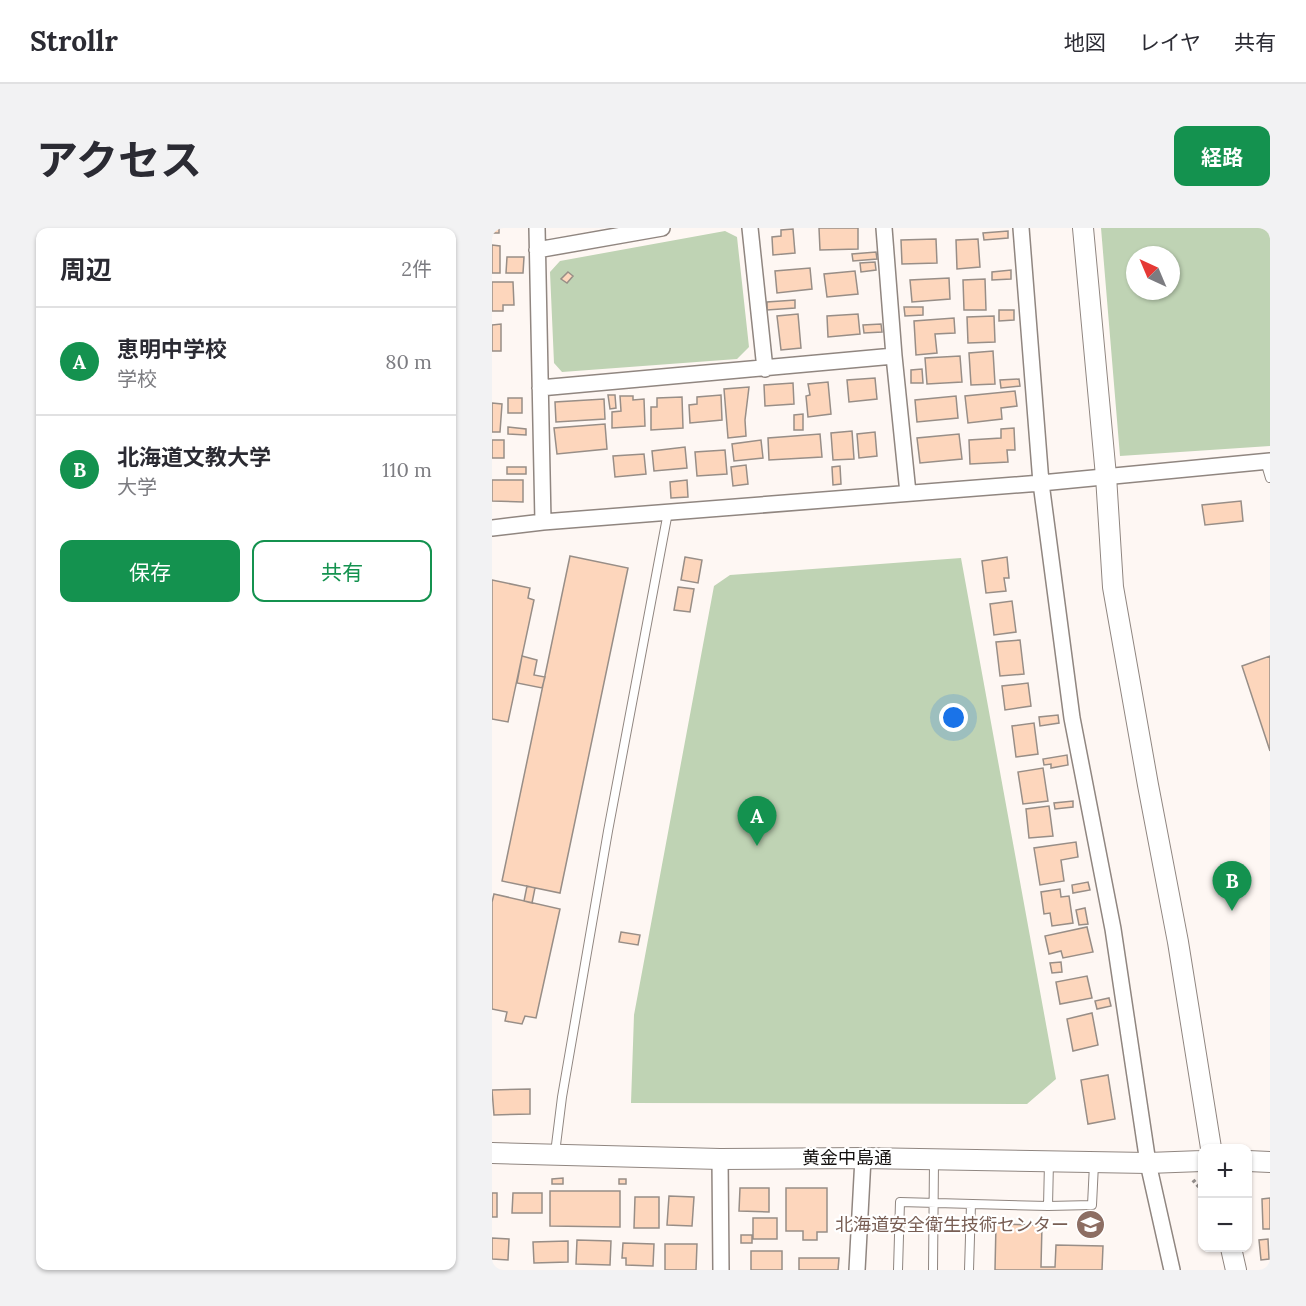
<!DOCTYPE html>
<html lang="ja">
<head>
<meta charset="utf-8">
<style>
  :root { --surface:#fff; --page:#f2f2f3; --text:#2b2b33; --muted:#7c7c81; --line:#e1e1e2; --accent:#14924f }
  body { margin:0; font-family:Lora,"Noto Sans JP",serif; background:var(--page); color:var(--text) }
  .controls { position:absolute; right:18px; bottom:18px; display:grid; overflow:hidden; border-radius:12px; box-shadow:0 2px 4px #0004 }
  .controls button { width:54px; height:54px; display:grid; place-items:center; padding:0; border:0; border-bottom:2px solid var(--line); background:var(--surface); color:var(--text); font:30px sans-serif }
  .compass { position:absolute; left:634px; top:18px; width:54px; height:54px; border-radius:50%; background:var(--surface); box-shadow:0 2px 4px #0004; rotate:316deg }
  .you { position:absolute; left:462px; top:490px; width:21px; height:21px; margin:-15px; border:4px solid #fff; border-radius:50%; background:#1a73e8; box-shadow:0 0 0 9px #1a73e833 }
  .badge { display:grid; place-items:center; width:39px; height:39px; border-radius:50%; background:var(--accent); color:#fff; font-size:20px; font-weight:700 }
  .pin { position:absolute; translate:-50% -50px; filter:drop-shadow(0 2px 3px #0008) }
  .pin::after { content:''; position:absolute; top:32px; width:21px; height:18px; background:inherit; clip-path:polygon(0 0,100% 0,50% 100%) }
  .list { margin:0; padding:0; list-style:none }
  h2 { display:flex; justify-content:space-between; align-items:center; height:78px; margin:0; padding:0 24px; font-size:26px }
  h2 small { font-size:20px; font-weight:400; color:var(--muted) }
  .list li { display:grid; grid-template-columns:39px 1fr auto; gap:18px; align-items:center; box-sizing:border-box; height:108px; padding:0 24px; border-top:2px solid var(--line) }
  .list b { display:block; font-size:22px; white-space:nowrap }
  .list p { margin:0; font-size:20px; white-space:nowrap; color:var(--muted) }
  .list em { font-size:20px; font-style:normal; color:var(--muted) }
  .actions { display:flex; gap:12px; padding:18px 24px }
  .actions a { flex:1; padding:14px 0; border:2px solid var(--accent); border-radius:12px; text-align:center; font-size:21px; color:var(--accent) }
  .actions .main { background:var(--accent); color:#fff }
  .map { position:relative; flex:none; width:778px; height:1042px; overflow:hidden; border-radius:12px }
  header { display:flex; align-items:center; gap:36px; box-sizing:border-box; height:84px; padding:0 30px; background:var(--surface); border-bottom:2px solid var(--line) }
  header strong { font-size:28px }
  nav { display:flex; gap:33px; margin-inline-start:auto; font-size:21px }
  .intro { display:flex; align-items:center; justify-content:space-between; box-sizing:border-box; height:144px; padding:0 36px }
  h1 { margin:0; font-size:42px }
  .button { padding:15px 27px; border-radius:12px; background:var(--accent); color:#fff; font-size:21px; font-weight:700 }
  main { display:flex; gap:36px; padding:0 36px }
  aside { flex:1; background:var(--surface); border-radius:12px; box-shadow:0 2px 4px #0004 }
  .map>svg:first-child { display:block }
  .green { fill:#bfd3b4; fill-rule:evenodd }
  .building { fill:#fdd6bc; stroke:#988e87; stroke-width:1.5 }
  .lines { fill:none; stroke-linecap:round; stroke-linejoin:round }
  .service-casing { stroke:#908680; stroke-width:10 }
  .minor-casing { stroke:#908680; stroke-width:18 }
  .tertiary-casing { stroke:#908680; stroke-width:22 }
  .path { stroke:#938e8b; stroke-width:4; stroke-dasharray:3 3; stroke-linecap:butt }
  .service { stroke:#fff; stroke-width:8 }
  .minor { stroke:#fff; stroke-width:15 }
  .tertiary { stroke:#fff; stroke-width:20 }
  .labels { text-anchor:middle; stroke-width:4.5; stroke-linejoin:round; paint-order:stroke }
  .street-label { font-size:18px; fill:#14110f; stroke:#fff }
  .education-label { font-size:18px; fill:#785e54; stroke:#fff; text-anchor:end }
</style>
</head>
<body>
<header>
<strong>Strollr</strong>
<nav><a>地図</a><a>レイヤ</a><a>共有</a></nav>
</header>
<div class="intro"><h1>アクセス</h1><a class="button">経路</a></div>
<main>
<aside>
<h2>周辺<small>2件</small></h2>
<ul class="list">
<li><span class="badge">A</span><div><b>恵明中学校</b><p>学校</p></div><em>80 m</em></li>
<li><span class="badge">B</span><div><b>北海道文教大学</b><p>大学</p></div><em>110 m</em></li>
</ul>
<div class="actions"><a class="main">保存</a><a>共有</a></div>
</aside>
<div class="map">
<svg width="778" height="1042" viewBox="0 0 778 1042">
  <rect width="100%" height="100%" fill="#fef7f3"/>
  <path class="green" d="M609,0H778V218L628,228ZM643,27H679V63H643Z
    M233,3L245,9L257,119L245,131L70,144L62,135L58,44L68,33Z
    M469,330L564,851L535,876L139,875L142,787L222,358L238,347Z"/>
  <path class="building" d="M0,0H7V5H0Z
    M327,0H366V21L328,22Z
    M301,1L303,25L281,27L280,9L289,8V2Z
    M516,3V10L492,12L491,5Z
    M444,11L445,35L410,36L409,12Z
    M486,11L488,39L465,41L464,12Z
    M0,17L8,18V45H0Z
    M384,24L385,31L361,33L360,26Z
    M15,29H32L31,45H14Z
    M383,34L384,42L369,44L368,35Z
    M318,40L320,61L285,65L283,43Z
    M519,42V51L500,52V44Z
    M363,43L366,66L335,69L332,46Z
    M76,44L81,48L75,55L69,51Z
    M457,50L458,71L420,74L418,52Z
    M493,51L494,82H472L471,52Z
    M0,54H21L22,77H11V83H0Z
    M303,72V80L275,82V74Z
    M412,79H431V87L413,88Z
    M507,82H522V92L507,93Z
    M306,86L309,120L289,122L285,88Z
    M366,86L368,106L336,109L335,88Z
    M502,88L503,114L476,115L475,89Z
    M462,90L463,105L443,106L445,125L424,127L422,93Z
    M9,96V123H0V97Z
    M389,96L390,104L372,105L371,97Z
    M501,123L503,156L479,157L477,125Z
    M468,128L470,154L435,156L433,130Z
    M430,141L431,155H419V142Z
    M383,150L385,171L357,174L355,152Z
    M527,151L528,158L509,160L508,152Z
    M336,154L339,186L316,189L314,168L318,167L316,156Z
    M301,155L302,176L273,178L272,157Z
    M257,159L253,192L254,208L236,210L232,161Z
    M523,163L525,178L509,180L510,191L476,195L473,168Z
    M116,167H123L124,180L118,181Z
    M229,167L230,192L198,195L197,177L205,176V169Z
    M128,168H141V172L152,171L153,198L120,200V184L129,183Z
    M464,168L466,190L425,194L423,172Z
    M190,169L191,200L159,202V179H165V170Z
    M16,170H30V185H16Z
    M112,171L113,191L64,194L63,174Z
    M0,175L10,176L8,204H0Z
    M311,186V202H302V187Z
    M113,196L115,221L65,226L62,200Z
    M16,199L34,201V207L16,206Z
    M522,200L523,222H515L516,234L478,236L477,212L509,210V201Z
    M360,203L362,231L341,232L339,205Z
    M383,204L385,228L367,230L365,206Z
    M328,206L330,229L277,232L276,210Z
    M467,206L470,231L428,235L425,210Z
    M0,212H12V230H0Z
    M269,212L271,230L242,233L240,216Z
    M193,219L195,240L162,243L160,223Z
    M233,222L235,246L205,248L203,224Z
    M152,226L154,246L123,249L121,228Z
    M254,237L256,256L241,258L239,239Z
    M348,238L349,256L341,257L340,239Z
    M15,239H34V246H15Z
    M0,252H31V274L0,273Z
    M195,252L196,269L179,270L178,254Z
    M749,273L751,293L713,297L710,277Z
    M78,328L136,340L68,665L10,653Z
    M193,329L210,332L206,355L189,352Z
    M515,329L517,350H512L514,363L494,365L490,333Z
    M0,352L38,360L36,370L42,372L16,494L0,491Z
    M186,359L202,361L198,384L182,382Z
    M520,373L524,404L502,407L498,376Z
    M528,412L532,446L508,448L504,414Z
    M30,428L45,432L42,447L53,449L50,460L25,455Z
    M778,428V523L750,438Z
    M536,455L539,478L513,482L510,458Z
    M566,487L567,495L548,498L547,489Z
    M542,495L546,526L524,529L520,498Z
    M575,527L576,537L559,540V536L552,537L551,531Z
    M551,540L556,573L531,576L526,544Z
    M581,573V579L563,581L562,575Z
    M557,578L561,608L537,610L534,581Z
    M584,614L586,629L569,632L572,653L548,657L542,620Z
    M596,654L598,662L581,665L580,657Z
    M35,658L43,660L40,675L32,673Z
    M568,661L569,669L577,668L581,695L560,698L558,685L552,686L549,664Z
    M2,666L68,681L44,790L33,788L30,796L13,793L15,784L0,781V674Z
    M593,680L596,696L587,697L584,682Z
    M595,699L601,724L571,730L569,723L557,726L553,708Z
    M129,704L148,707L146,717L127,714Z
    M569,734L570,744L560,745L558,735Z
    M595,748L600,770L568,776L564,754Z
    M617,770L619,778L605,781L603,773Z
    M600,785L606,817L581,823L575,791Z
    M616,847L623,891L596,896L589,852Z
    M38,861V886L2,887L0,862Z
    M71,950V956H60V951Z
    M127,951H134V956H127Z
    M248,960H277V984L247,983Z
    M294,960H335V1004H325V1012H311V1003H294Z
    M58,963H128V999L58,998Z
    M0,965H5V989H0Z
    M21,965H50V985H20Z
    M177,968L202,969L200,998L175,997Z
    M143,969H167V1000H142Z
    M778,970V1001H771L770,971Z
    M261,990H285V1011H261Z
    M504,996L550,997L549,1039H563L564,1017L611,1018L610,1042H503Z
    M249,1007H260V1015H249Z
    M0,1010L17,1011L16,1032L0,1031Z
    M776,1011L777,1031L769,1032L767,1012Z
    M85,1012L119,1013L118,1037L84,1036Z
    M76,1013V1034L42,1035L41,1014Z
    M131,1015L162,1016L161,1038L134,1037V1030H130Z
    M173,1016H205L204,1042H173Z
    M259,1023H290V1042H259Z
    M307,1030H347L346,1042H307Z"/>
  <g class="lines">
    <defs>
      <path id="service" d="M773,233L778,250
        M63,925L70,869L116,603L176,284
        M556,978L600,977L602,936
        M406,1042L408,974L556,978L557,934
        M441,1042L442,933
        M477,1042L479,976"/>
      <path id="minor" d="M45,0L51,294
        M258,0L273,141
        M392,0L402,128L416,265
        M529,0L549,255L580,490L621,701L656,935L680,1042
        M45,22L170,0
        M48,160L402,128
        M0,300L51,294L549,255L778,233
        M228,931L229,1042
        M365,1042L371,930"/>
      <path id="tertiary" d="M591,0L614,248L621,359L656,557L686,714L719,920
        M0,925L228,931L371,930L656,935L710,933
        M756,933L778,934
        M739,1020L744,1042"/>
    </defs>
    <use href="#service" class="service-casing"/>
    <use href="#minor" class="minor-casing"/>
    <use href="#tertiary" class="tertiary-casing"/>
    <path class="path" d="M701,952L710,962"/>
    <use href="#service" class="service"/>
    <use href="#minor" class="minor"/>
    <use href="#tertiary" class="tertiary"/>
  </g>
  <defs>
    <symbol id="school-disc" viewBox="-11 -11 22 22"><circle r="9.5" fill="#8d6e63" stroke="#fff"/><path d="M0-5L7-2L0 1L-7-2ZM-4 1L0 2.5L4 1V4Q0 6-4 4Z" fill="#fff"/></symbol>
  </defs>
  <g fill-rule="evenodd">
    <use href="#school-disc" x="582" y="980" width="33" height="33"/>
  </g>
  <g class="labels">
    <g class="street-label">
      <text x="355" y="936">黄金中島通</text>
    </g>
    <g class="education-label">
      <text x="577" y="1003">北海道安全衛生技術センター</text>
    </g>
  </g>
</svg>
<div class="controls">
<button>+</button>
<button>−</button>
</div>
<svg class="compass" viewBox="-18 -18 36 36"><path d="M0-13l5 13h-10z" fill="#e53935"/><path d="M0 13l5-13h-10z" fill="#7c7c81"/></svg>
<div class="you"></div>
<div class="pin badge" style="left:265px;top:618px">A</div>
<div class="pin badge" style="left:740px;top:683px">B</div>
</div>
</main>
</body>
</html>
